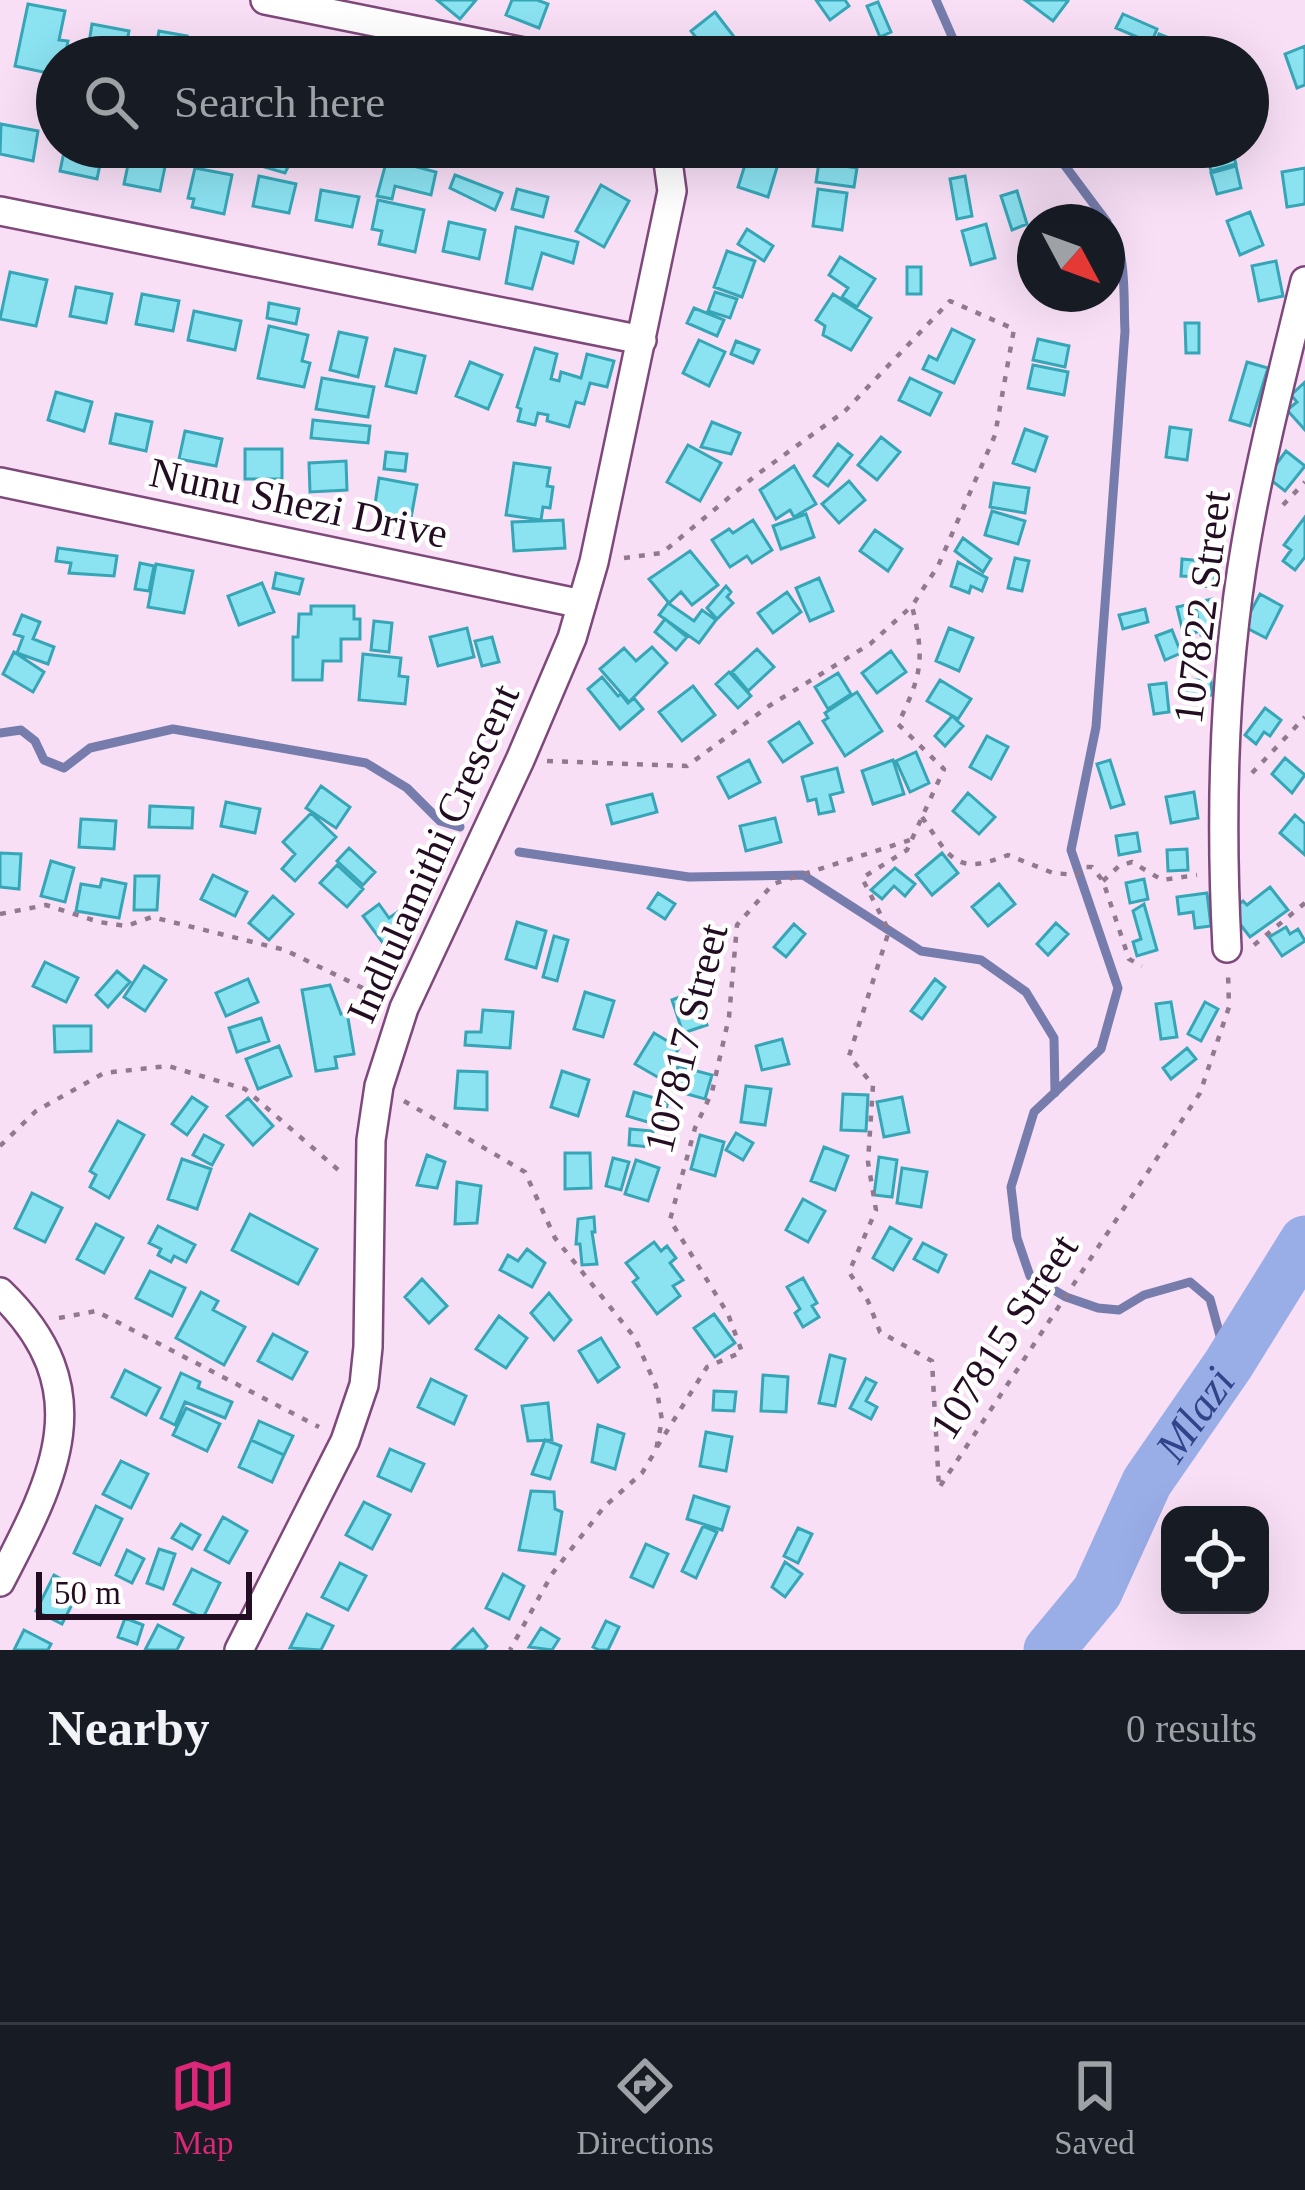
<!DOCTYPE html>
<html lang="en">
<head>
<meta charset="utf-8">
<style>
  :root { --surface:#171b24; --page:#20242c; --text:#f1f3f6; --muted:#9ea1a6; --line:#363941; --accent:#db2777 }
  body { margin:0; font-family:Georgia,serif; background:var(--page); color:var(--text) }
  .controls { position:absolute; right:36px; bottom:36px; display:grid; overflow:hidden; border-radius:24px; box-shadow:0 12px 48px #0002 }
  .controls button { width:108px; height:108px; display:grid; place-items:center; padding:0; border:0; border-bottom:3px solid var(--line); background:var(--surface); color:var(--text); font:60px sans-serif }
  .compass { position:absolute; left:1017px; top:204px; width:108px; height:108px; border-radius:50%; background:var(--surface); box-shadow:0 12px 48px #0002; rotate:131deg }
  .scale { position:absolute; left:36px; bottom:30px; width:216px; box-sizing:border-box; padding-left:12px; border:6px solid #230d22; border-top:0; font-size:33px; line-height:42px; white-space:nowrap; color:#230d22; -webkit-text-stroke:9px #fff; paint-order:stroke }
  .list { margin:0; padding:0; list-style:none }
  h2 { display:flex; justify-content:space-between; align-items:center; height:156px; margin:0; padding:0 48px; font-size:51px }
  h2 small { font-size:39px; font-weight:400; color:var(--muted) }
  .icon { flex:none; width:66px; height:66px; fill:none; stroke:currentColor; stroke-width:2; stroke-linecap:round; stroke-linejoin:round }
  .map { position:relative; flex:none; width:1305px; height:1650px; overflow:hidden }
  .search { position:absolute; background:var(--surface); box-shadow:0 12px 48px #0002; left:36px; right:36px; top:36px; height:132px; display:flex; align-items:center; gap:30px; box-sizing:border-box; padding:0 42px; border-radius:66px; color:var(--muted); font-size:45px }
  .sheet { height:372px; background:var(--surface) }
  nav { display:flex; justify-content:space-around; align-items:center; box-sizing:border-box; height:168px; border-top:3px solid var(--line); background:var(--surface); font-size:33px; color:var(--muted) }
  nav a { display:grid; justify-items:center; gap:6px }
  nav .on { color:var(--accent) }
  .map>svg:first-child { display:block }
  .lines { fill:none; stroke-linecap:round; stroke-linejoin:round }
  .stream { stroke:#767dac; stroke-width:9 }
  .river { stroke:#99ade7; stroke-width:51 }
  .building { fill:#8be2f1; stroke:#36a6b7; stroke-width:3 }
  .street-casing { stroke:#7e497a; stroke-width:32 }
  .path { stroke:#917a90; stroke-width:4.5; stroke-dasharray:6 9; stroke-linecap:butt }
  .street { stroke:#fff; stroke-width:27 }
  .labels { text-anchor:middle; stroke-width:9; stroke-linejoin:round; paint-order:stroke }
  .street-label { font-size:42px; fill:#230d22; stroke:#fff }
  .water-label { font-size:45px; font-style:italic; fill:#324489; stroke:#fff }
</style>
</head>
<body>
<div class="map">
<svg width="1305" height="1650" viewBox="0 0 1305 1650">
  <rect width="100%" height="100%" fill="#f8dff6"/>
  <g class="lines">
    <path class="stream" d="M936,0L961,57
      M1051,147L1107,222
      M1107,223C1128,250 1123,297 1125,331L1096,727L1071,850L1118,988L1101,1049L1034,1112L1011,1187L1017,1238L1030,1276L1066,1297L1098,1308L1119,1310L1144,1295L1190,1282L1210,1299L1228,1365
      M0,733L21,730L35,741L44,760L64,768L90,748L173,729L366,763L407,788L440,821L460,827
      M519,852L689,877L803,875L921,951L981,960L1026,992L1054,1038L1055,1093"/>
    <path class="river" id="s1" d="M1049,1650L1097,1592L1147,1482L1228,1365L1305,1241"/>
  </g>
  <path class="building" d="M437,0H476L460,19Z
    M512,0H537L548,4L539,28L506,15Z
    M816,0H845L849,6L830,20Z
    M1025,0H1067L1068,1L1053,21Z
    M878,2L891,32L880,37L867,6Z
    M28,4L65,11L59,40L68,41L65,57H57V75L15,66Z
    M715,12L738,42L718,57H711L691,31Z
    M1123,14L1157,29L1151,43L1116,28Z
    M92,24L129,31L124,57L87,55Z
    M159,31L187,36L183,57H154Z
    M1159,34L1192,47L1188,57H1150Z
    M219,43L256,51L254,57H216Z
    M1305,46V85L1297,88L1285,54Z
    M1,124L38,131L33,161L0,154Z
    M65,147L103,150L97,179L60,171Z
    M217,147H254L250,163L215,156Z
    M267,147L296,151L285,173L261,166Z
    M1205,147H1231L1236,164L1211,171Z
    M749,152L779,161L768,197L738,187Z
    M130,155L166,162L160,191L124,184Z
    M387,159L436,172L431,195L395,186L392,199L377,196Z
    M819,162L857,168L854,187L816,182Z
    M1236,166L1241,188L1217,194L1211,173Z
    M195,168L232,175L224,214L192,207L194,199L188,198Z
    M1305,168V204L1287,207L1282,172Z
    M455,175L502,193L495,210L450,188Z
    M259,176L296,184L289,213L253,206Z
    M965,176L972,216L957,219L950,179Z
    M601,185L629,201L604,247L576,231Z
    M517,189L548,197L543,217L512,209Z
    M818,189L847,193L842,230L813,226Z
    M321,190L359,197L352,227L316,220Z
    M1017,191L1027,224L1012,230L1001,196Z
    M378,200L424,210L415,252L379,244L382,231L372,229Z
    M1250,212L1263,245L1240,255L1227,221Z
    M449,222L485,230L479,259L443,251Z
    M986,224L995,258L971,265L962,231Z
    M516,227L578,242L573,263L542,253L532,289L506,283Z
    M747,229L773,246L764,261L738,244Z
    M727,251L755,261L742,297L714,287Z
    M840,257L875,279L857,307L842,297L848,288L829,275Z
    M1276,261L1283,296L1259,301L1252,266Z
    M907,267H921V294H907Z
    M10,272L47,280L36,326L0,319Z
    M76,287L112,294L106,323L70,316Z
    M715,292L737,299L730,318L708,311Z
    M142,294L179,301L173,331L136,324Z
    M833,294L871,318L851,350L823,335L825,326L816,320Z
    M269,303L299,309L296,324L267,318Z
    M694,308L724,320L717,336L687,323Z
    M194,311L241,321L235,350L188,340Z
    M1185,323H1199V353H1186Z
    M269,326L308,335L302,361L310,363L304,387L258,378Z
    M952,329L974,340L954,383L923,369L929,356L937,360Z
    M339,332L367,338L358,377L330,370Z
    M1038,339L1069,346L1065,367L1033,360Z
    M699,340L725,352L709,386L683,373Z
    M736,341L759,350L753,363L731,354Z
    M535,348L557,354L551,379L559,381L561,372L581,378L587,354L614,361L607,387L590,383L584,404L576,402L569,427L547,421L548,415L538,413L535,425L518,421L521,409L517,407Z
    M395,349L425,356L416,393L386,386Z
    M470,362L502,375L488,409L456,396Z
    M1247,362L1268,368L1250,426L1230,420Z
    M1033,365L1068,372L1064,395L1028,388Z
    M322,378L374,387L368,417L316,409Z
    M910,378L941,393L930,415L899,400Z
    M1305,382V430L1287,410L1297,402L1291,395Z
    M56,392L92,402L84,431L48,420Z
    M116,414L152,422L146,451L110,443Z
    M313,420L370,426L368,443L311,438Z
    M712,422L740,433L731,454L701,447Z
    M1170,427L1191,430L1187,460L1166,457Z
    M1025,429L1047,437L1035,471L1013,463Z
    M185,431L222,439L216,466L179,459Z
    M881,437L900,452L877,480L858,465Z
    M838,444L852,455L828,486L814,476Z
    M688,445L721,463L700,501L667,482Z
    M245,449H282V479H245Z
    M1286,451L1305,466L1285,491L1267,477Z
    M386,452L407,454L405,471L384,469Z
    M346,461L347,490L310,492L309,463Z
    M514,463L550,468L547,486L553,487L550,508L543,507L541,520L506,515Z
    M794,466L816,504L794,517L790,510L776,519L760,490Z
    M379,478L417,485L411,518L374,511Z
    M849,481L865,500L839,523L822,504Z
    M994,483L1029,488L1025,513L990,507Z
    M992,511L1025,521L1018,544L985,535Z
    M806,514L814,537L781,549L773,526Z
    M1305,517V557L1295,570L1283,561L1291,550L1284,545Z
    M563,520L565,548L514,551L512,522Z
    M753,520L772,550L752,563L747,556L730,567L712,540L729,529L733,533Z
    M875,530L902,549L888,571L860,551Z
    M963,538L991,559L983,572L955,551Z
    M58,548L117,556L114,576L69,573L71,563L56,561Z
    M690,551L718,585L692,605L681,592L669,603L649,579Z
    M1015,558L1029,561L1022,591L1008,588Z
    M1182,559L1216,562L1214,587L1201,586L1202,577L1181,576Z
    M958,562L987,578L982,591L971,586L969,593L951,586Z
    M140,563L154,566L149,591L135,589Z
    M156,564L193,571L184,613L148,607Z
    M276,573L303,579L299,594L273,588Z
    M819,578L833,611L810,621L796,588Z
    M262,583L274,612L239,625L228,596Z
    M726,586L731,592L727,597L733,603L717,619L707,608Z
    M787,592L801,612L773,633L758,613Z
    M1260,594L1282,606L1266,638L1243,626Z
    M1212,599L1219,631L1201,635L1195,603Z
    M668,603L694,621L702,610L716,620L699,643L659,615Z
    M1190,604L1197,632L1184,636L1177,607Z
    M311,606H354V619H360V639H341V661H323L322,680H293V637H298L299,614H311Z
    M1145,609L1148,622L1123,629L1119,615Z
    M22,615L40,622L33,639L54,647L48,664L17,653L23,637L14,634Z
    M665,619L687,637L676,650L655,632Z
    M374,621L392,623L389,652L371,650Z
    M467,628L474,657L438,666L430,637Z
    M949,628L973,638L959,671L936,661Z
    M1172,630L1181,653L1165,660L1156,636Z
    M492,637L499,662L482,666L475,641Z
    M652,647L667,663L629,702L600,669L624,648L636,661Z
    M757,649L774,667L748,691L732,672Z
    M891,651L906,672L877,693L862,673Z
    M14,652L44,672L33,692L3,674Z
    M363,654L401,658L399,676L408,677L405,704L359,700Z
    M729,672L751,696L738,708L716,684Z
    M838,673L851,694L828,709L815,687Z
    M602,677L618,696L621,694L628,703L634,698L643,709L620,729L588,689Z
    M1211,679L1212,695L1186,696V681Z
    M940,680L971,699L958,719L927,701Z
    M1166,683L1169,712L1154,714L1149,685Z
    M693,686L715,715L682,741L659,712Z
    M857,692L882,731L845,756L823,721L828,718L825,713Z
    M1265,708L1281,720L1270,736L1264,732L1256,744L1245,735Z
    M952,716L963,726L945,746L935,736Z
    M799,722L812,743L783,762L769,742Z
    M987,736L1008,747L991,779L970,767Z
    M916,752L929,783L910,792L896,761Z
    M1285,758L1305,775L1292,793L1272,774Z
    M749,760L760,782L729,798L718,777Z
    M893,760L904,794L873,804L862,771Z
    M1110,760L1124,804L1111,808L1097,764Z
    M837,768L843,792L830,795L834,811L819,814L816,799L808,801L802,777Z
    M321,786L350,807L336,828L306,808Z
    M1194,792L1198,818L1171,823L1166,797Z
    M968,793L995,817L979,834L953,811Z
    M652,794L657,812L612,824L607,805Z
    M226,802L260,809L255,833L221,826Z
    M150,806L193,808L192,828L149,827Z
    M311,813L336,837L295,881L282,869L295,854L283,842Z
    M1295,815L1305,824V855L1280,833Z
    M775,818L781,842L746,851L740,826Z
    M81,819L116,821L114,849L79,847Z
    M1137,833L1140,851L1119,855L1116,836Z
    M349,848L375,872L363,885L337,861Z
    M1187,849L1188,870L1168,871L1167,850Z
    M0,853L21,854L19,889L0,887Z
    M942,853L958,873L932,895L916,875Z
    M51,861L74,868L65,902L41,896Z
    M337,865L363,889L347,907L320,883Z
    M895,868L915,884L905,896L894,886L882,899L871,890Z
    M213,875L247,892L235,916L201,899Z
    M135,876H159L157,910H134Z
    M102,879L126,884L119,918L76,911L81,884L100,887Z
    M1144,879L1148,899L1130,903L1126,883Z
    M999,884L1015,904L988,926L972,907Z
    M1270,887L1288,910L1250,937L1236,919L1239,913L1235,907L1243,901L1247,905Z
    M658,893L675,904L665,919L648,908Z
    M1207,893L1211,926L1195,928L1193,912L1179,914L1177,897Z
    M273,896L293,914L269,940L249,923Z
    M379,904L389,918L402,909L416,929L388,950L363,916Z
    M1144,904L1157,950L1137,956L1133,942L1141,939L1133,911Z
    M517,922L546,931L536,968L506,959Z
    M1056,923L1068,934L1048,955L1037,944Z
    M794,924L805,934L786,957L774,947Z
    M1286,927L1290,934L1298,929L1305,941L1282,956L1269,937Z
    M554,936L568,940L557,981L543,977Z
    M45,962L78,978L66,1002L33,986Z
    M144,966L166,980L145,1011L124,997Z
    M117,971L130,982L108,1007L96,995Z
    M248,979L258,1002L226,1016L216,993Z
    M935,979L945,987L922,1019L911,1011Z
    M330,985L341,1014L347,1012L354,1054L335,1057L337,1068L316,1071L302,990Z
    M695,991L707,1025L683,1033L672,1000Z
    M585,992L614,1001L603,1037L574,1029Z
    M1171,1002L1177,1037L1161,1039L1156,1004Z
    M1205,1002L1218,1009L1201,1041L1188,1034Z
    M483,1010L513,1012L510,1048L465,1045L466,1032H481Z
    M261,1018L269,1041L237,1052L229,1028Z
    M54,1026H91V1051L55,1052Z
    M654,1033L679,1048L661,1079L635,1064Z
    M782,1039L789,1064L762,1070L756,1046Z
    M279,1046L291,1076L258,1089L246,1059Z
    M1187,1048L1196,1059L1171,1079L1163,1068Z
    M678,1066L712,1075L705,1099L672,1090Z
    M458,1071L487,1072V1110L455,1108Z
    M562,1071L589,1080L578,1116L551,1107Z
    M746,1086L771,1089L765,1125L741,1122Z
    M634,1092L668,1102L661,1126L627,1116Z
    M843,1094L868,1095L866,1131L841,1130Z
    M192,1097L207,1107L187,1135L172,1124Z
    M902,1097L909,1132L884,1137L877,1102Z
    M248,1098L273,1126L253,1145L227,1116Z
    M118,1121L144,1135L109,1198L90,1187L96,1175L90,1171Z
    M630,1129L653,1131L651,1147L629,1145Z
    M736,1133L753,1143L743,1160L726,1150Z
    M204,1135L223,1145L212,1165L193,1155Z
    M700,1135L724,1142L715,1176L691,1169Z
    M824,1147L848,1156L835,1190L811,1181Z
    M565,1153H590L591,1188L565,1189Z
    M427,1155L445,1162L437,1188L417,1185Z
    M879,1157L897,1160L892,1197L874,1195Z
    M613,1158L629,1162L621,1190L606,1186Z
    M182,1159L211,1169L197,1209L168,1199Z
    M636,1160L659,1168L648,1201L625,1194Z
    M902,1168L927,1172L921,1207L897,1203Z
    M457,1182L481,1186L477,1223L455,1224Z
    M32,1193L62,1208L45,1242L15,1228Z
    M803,1199L825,1211L808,1242L786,1230Z
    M250,1214L317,1249L298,1284L232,1250Z
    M594,1217L595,1232H592L597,1264L582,1265L580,1244H576L578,1219Z
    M96,1224L123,1238L104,1273L77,1259Z
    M158,1226L195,1245L186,1262L174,1256L171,1262L158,1255L161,1249L149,1243Z
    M890,1227L911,1239L893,1270L873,1258Z
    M654,1242L661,1251L667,1246L676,1258L670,1263L683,1280L673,1286L680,1296L657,1314L633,1282L638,1278L626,1263Z
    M923,1243L946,1255L938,1272L914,1259Z
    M527,1249L545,1263L532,1287L500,1270L508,1255L518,1261Z
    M150,1271L185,1288L172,1316L136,1298Z
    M803,1278L817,1303L812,1306L819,1317L803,1327L795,1313L800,1309L787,1287Z
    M422,1279L447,1306L429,1323L405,1297Z
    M201,1292L218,1301L213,1310L245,1327L224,1365L176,1338Z
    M549,1293L571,1320L554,1340L531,1313Z
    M714,1314L735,1343L715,1357L694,1328Z
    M499,1316L527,1338L506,1368L476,1349Z
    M273,1334L307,1352L292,1379L258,1361Z
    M601,1338L619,1367L598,1382L579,1351Z
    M830,1355L845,1359L835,1406L819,1403Z
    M125,1370L160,1388L146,1415L112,1397Z
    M181,1373L200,1382L198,1388L232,1402L225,1418L185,1402L175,1425L161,1418Z
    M763,1375L788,1377L786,1412L761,1411Z
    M866,1378L876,1383L866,1401L877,1407L871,1419L850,1408Z
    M431,1379L466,1396L454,1424L418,1407Z
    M714,1391L736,1392L734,1411L713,1410Z
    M548,1403L552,1440L528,1441L522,1406Z
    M186,1408L220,1424L207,1451L173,1435Z
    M259,1421L293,1436L284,1455L251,1440Z
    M598,1425L624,1434L615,1469L592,1462Z
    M706,1432L732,1437L726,1471L700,1466Z
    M251,1440L284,1455L272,1482L239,1467Z
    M545,1440L561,1446L550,1479L532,1474Z
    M390,1449L424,1464L411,1491L378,1476Z
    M121,1461L148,1474L131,1508L103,1494Z
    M531,1491L554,1492L555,1509L562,1512L555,1554L519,1550Z
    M694,1496L729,1507L722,1530L687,1519Z
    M364,1502L390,1515L372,1549L346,1535Z
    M96,1506L122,1519L100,1565L74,1553Z
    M223,1517L247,1531L229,1563L205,1550Z
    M181,1524L200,1535L192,1549L172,1538Z
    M703,1526L717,1532L696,1578L682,1571Z
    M798,1528L812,1534L798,1563L784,1556Z
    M646,1544L668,1554L653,1587L631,1577Z
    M159,1549L175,1554L163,1589L147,1583Z
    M127,1550L144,1559L132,1583L116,1575Z
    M785,1562L802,1574L785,1597L772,1587Z
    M340,1563L366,1576L348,1610L322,1597Z
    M192,1569L220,1583L203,1618L174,1604Z
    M503,1574L524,1586L509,1619L486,1608Z
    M54,1575L80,1589L62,1624L36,1611Z
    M307,1614L333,1626L321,1650L290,1648Z
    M125,1618L143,1625L137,1644L118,1637Z
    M606,1621L619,1627L608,1650H599L593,1647Z
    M158,1625L183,1638L177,1650H145Z
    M541,1628L559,1639L552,1650L529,1647Z
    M473,1629L487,1646L484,1650H452Z
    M24,1630L51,1644L48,1650H14Z"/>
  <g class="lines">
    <defs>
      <path id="street" d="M265,0L549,57
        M0,211L642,340
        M0,482L582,604
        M1227,948C1220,813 1223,676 1246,543C1261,455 1284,368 1305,281
        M0,1292C101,1389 55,1477 0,1582
        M239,1650L345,1441L364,1385L368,1347L371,1140L379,1086L404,1008L520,760L572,638L594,562L672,191L666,147"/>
    </defs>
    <use href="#street" class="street-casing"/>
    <path class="path" d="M1283,505L1305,482
      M624,558L662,553L755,476L845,411L950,301L1014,329L995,435L938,566L912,606
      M547,761L687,766L769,706L870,644L912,606C925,660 922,674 898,724L944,769L907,850L862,878L889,931L849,1056L873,1085L868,1162L876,1210L849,1272L868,1301L880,1332L932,1361L939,1488L1200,1093L1229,1007L1228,973
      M1252,773L1305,717
      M922,817C951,859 955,876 1008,855L1053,873L1077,875L1083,867H1092L1103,881L1129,959L1142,966
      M1103,881L1119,866L1132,862L1162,880L1197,875
      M0,914L46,905L99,922L126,926L152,917L285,950L377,995
      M1254,945L1305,903
      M404,1101L525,1172L555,1238L635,1338L656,1386L662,1420L656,1450L642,1473L604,1507L552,1574L510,1650
      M0,1146L36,1111L104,1073L168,1066L245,1089L343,1174
      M59,1318L96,1311L319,1427
      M657,1447L707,1367L742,1352L728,1314L670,1220L695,1128L712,1092L729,1017L737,925L773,884L910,840"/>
    <use href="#street" class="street"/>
  </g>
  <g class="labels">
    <g class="street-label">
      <text transform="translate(299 502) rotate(12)" y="15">Nunu Shezi Drive</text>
      <text transform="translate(1201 607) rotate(-83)" y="15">107822 Street</text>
      <text transform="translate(432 853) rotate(-66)" y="15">Indlulamithi Crescent</text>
      <text transform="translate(685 1038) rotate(-76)" y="15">107817 Street</text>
      <text transform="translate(1003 1336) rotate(-57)" y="15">107815 Street</text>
    </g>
    <g class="water-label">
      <text dy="16" stroke="none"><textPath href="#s1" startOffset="279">Mlazi</textPath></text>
    </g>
  </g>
</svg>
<div class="controls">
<button><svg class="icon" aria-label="locate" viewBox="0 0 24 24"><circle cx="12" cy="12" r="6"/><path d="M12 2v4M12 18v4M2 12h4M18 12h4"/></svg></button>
</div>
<svg class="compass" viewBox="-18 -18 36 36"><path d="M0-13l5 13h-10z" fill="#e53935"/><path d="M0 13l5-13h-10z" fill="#9ea1a6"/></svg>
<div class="scale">50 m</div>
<div class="search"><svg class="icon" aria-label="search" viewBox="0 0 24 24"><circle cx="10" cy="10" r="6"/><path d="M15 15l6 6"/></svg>Search here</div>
</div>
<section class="sheet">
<h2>Nearby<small>0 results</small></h2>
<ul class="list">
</ul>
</section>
<nav>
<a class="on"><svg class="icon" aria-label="map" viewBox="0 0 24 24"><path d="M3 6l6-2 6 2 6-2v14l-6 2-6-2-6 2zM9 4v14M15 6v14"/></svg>Map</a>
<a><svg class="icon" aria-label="directions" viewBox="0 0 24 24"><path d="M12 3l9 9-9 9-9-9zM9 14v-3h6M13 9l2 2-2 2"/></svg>Directions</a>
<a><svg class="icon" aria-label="saved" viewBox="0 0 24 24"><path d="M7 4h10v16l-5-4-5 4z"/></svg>Saved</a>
</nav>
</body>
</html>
